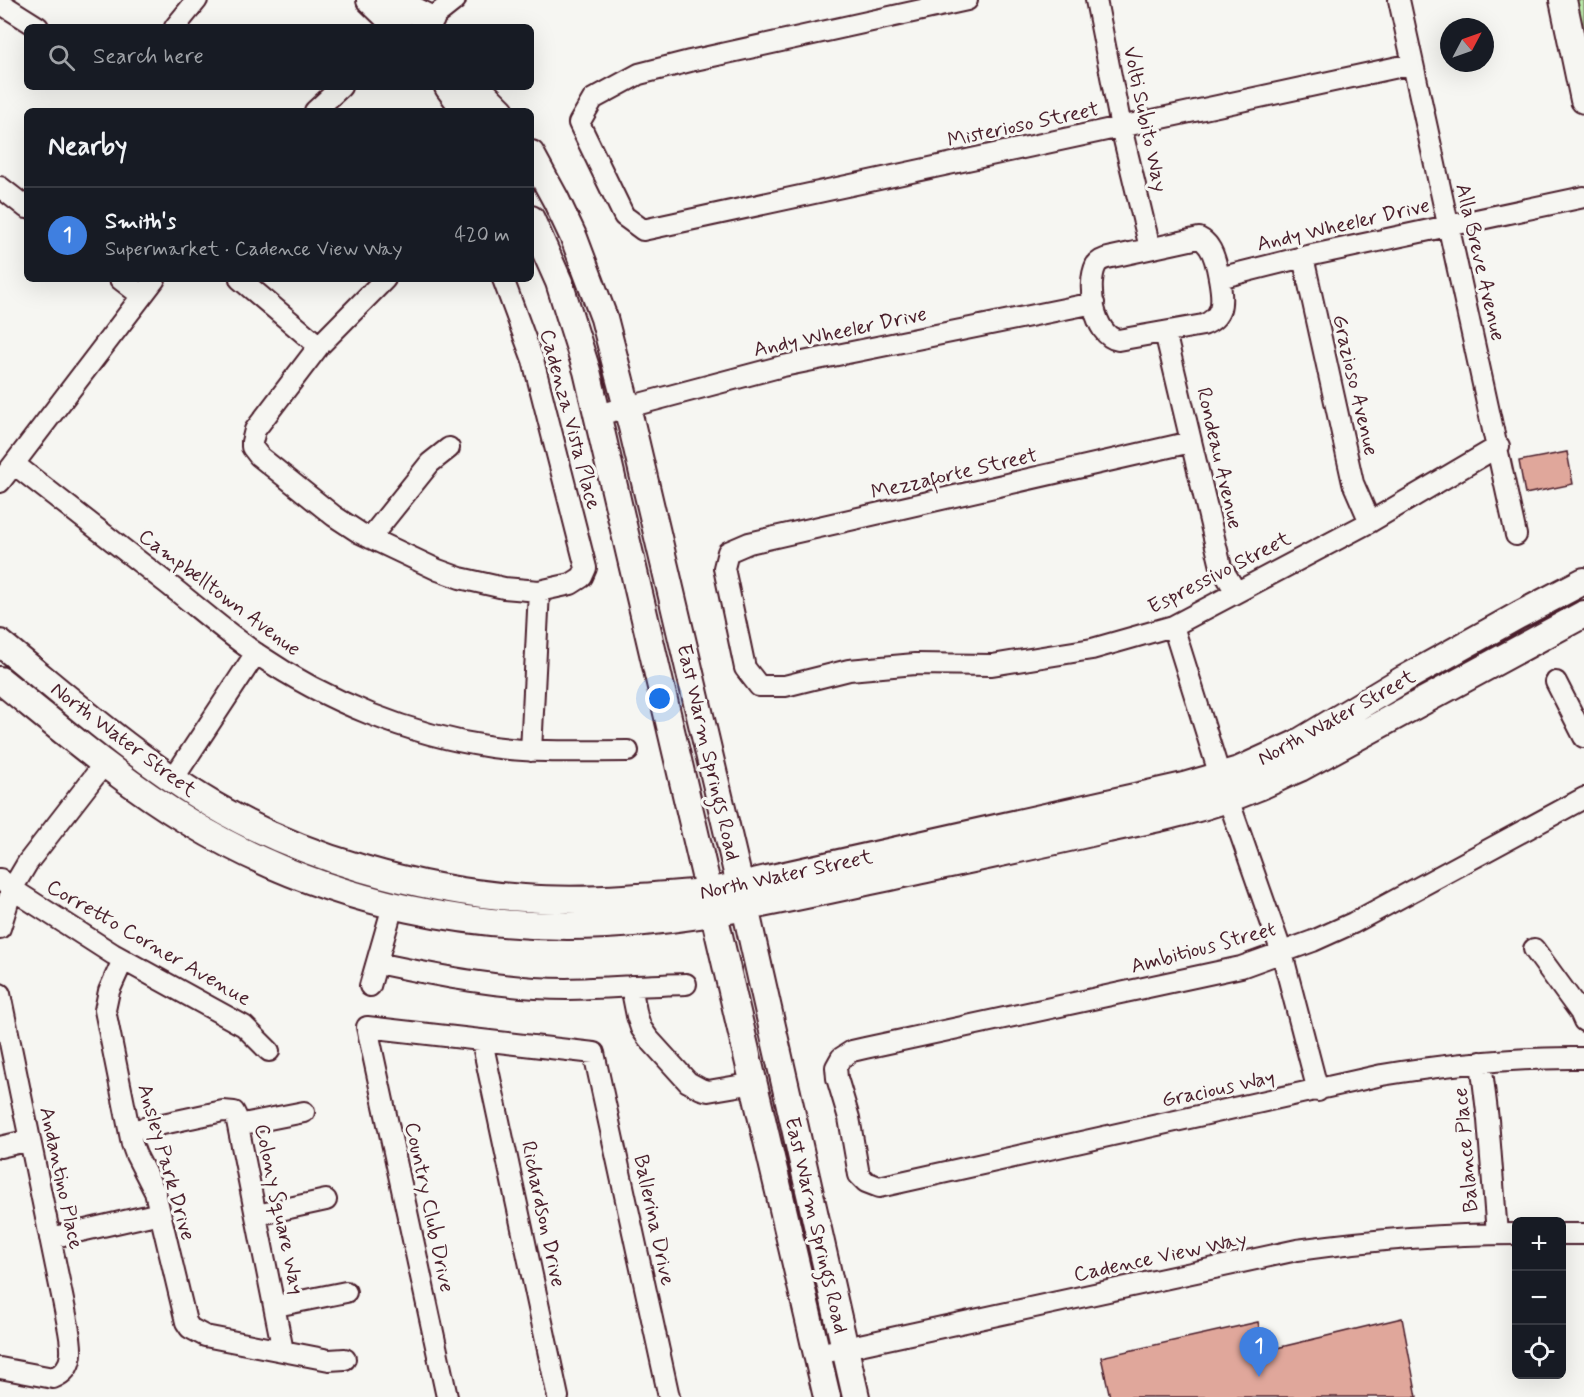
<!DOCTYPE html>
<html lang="en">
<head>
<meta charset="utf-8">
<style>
  :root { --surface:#171b24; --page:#20242c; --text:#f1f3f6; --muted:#9ea1a6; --line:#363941; --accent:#1f6fb2 }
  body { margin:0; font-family:Mynerve,sans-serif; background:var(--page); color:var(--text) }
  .controls { position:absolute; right:18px; bottom:18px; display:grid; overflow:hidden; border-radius:9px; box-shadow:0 6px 24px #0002 }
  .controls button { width:54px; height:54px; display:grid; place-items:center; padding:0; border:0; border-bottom:2px solid var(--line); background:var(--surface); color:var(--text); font:30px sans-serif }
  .compass { position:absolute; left:1440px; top:18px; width:54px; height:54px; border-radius:50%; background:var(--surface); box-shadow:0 6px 24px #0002; rotate:49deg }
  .you { position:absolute; left:660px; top:699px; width:21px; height:21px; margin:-15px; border:4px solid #fff; border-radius:50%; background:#1a73e8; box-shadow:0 0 0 9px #1a73e833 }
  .badge { display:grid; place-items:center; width:39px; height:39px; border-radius:50%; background:var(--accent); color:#fff; font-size:20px; font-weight:700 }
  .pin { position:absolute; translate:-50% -50px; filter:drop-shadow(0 2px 3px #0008) }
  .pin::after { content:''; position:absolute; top:32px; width:21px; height:18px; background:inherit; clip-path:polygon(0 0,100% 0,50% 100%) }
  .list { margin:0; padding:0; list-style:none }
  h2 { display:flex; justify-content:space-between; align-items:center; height:78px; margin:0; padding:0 24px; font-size:26px }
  h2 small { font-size:20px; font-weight:400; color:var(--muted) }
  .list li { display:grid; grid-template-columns:39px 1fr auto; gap:18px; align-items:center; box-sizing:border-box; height:96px; padding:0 24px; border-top:2px solid var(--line) }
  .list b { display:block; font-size:22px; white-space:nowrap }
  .list p { margin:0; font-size:20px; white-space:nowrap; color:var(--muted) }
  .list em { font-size:20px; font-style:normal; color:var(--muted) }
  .icon { flex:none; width:33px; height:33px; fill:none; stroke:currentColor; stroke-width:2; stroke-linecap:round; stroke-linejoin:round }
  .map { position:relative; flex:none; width:1584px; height:1397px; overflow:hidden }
  .search { position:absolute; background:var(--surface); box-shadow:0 6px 24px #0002; left:24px; top:24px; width:510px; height:66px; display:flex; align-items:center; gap:15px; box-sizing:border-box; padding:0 21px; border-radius:9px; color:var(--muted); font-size:22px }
  .panel { position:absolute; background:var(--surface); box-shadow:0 6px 24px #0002; left:24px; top:108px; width:510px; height:174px; border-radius:9px }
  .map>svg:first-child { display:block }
  .green { fill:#b8eaaa; stroke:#81846a; stroke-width:1.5 }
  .building { fill:#e0a79b; stroke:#4a1f2b; stroke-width:1.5 }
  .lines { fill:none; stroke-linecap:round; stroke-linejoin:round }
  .minor-casing { stroke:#4a1f2b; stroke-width:24 }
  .major-casing { stroke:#4a1f2b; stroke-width:30 }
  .minor { stroke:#f6f6f2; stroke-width:20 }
  .major { stroke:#f6f6f2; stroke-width:26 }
  .labels { text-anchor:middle; stroke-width:6; stroke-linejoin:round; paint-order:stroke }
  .street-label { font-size:21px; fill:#4a1f2b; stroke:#f6f6f2 }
</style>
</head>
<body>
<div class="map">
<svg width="1584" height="1397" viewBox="0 0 1584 1397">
  <rect width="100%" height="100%" fill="#f6f6f2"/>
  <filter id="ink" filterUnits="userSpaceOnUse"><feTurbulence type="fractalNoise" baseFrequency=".0167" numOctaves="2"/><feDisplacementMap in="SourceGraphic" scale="12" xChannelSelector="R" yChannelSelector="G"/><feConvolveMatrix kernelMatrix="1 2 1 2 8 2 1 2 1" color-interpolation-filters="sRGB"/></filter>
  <g filter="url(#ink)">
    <path class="green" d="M1572,0H1584V58Z"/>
    <path class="building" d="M1567,452L1573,484L1525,494L1519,461Z
      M1402,1318L1417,1397H1110L1101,1357L1258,1322L1264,1351Z"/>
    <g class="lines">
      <defs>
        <path id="minor" d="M967,0L690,61L639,74L593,99L579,123L624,216L643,230L1412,64
          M1096,0L1121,127L1150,248
          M1399,0L1516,535
          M0,3L38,27
          M431,19L455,0
          M175,27L197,0
          M315,111L341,87
          M0,187L27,208
          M1199,238C1203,240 1206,242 1209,247C1217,258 1224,297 1220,309C1217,318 1211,322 1203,325L1118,340C1094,336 1086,285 1096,265C1099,260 1106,258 1112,257Z
          M1303,257L1353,483L1370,522
          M1219,278L1303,257L1584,197
          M120,279L142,296
          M240,279L319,346
          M385,279L319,346L255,430L252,442V447L259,456L334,516L360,533L438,570L460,578L504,588L539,591L571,584L582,577L586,568L533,360L503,279
          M1165,332L1221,567L1236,592
          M598,415L783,366L1094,303
          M1191,442L749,543L728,552L724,568L745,668L759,686H785L849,670L915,664L992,665L1092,649L1173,626L1370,522L1499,446
          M14,464C64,503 114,542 164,581C195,605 225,632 257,654C326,701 409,735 492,747C537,753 583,751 628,751
          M0,482L155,279
          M370,538L430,463L449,448
          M1173,626L1220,776L1282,953L1318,1091
          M1556,682L1584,737
          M531,751L539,591
          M173,779L256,653
          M1584,798L1353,923L1313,941L1241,967L865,1048L852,1051L841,1058L836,1067L837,1078L849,1118L859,1175L866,1182L879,1187L1382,1075C1449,1064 1516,1057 1584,1058
          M0,879L12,889L113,954L244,1026L269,1051
          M0,928L12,889L28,862L104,764
          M1534,949L1580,1012L1584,1021
          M123,960L109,991L105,1010L132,1144L136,1155L155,1192L186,1322L190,1328L205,1336L329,1360L345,1359
          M377,963C439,976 503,989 567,989C606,988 646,985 686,984
          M370,986L393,906
          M631,986L637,1016L641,1028L648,1038L688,1082L701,1089L708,1091L755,1083
          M0,994L66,1315C70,1338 80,1368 53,1378L0,1368
          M482,1041L558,1397
          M1481,1062L1488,1120L1497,1234
          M238,1125L304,1112
          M130,1131L223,1111L234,1112L236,1116L283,1351
          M0,1147L30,1140
          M257,1215L326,1200
          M1562,1234H1584
          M50,1238L160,1213
          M276,1306L346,1292
          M818,1354L1297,1250C1370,1240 1443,1234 1516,1234
          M447,1397L367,1027L594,1053L669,1397"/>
        <path id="major" d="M370,0L398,27
          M397,0L407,7L431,19
          M1563,0L1584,100
          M448,87L466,111
          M477,87L501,111
          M531,154L556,200L574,238L604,318L632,427L740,885L856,1397
          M531,219L559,282L587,371L827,1397
          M0,643C69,699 136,759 213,805C303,858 419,891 524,898C586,903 647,896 709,892L1184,786L1239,770L1296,744L1404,679L1519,615L1584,581
          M0,680C61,729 121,781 189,822C324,904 487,938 644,922C741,912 836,888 931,868C990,855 1049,843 1108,829C1157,819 1209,808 1256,788C1271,782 1285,774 1300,768L1584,614"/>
      </defs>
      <use href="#minor" class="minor-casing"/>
      <use href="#major" class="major-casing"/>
      <use href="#minor" class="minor"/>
      <use href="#major" class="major"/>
    </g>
  </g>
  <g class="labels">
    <g class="street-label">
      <text transform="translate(1146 119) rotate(78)" y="7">Volti Subito Way</text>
      <text transform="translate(1023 124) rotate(-12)" y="7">Misterioso Street</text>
      <text transform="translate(1343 224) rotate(-13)" y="7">Andy Wheeler Drive</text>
      <text transform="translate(1481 262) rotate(77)" y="7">Alla Breve Avenue</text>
      <text transform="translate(840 331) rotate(-12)" y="7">Andy Wheeler Drive</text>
      <text transform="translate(1356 385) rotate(77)" y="7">Grazioso Avenue</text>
      <text transform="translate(571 419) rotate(75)" y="7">Cadenza Vista Place</text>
      <text transform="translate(1220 458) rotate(77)" y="7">Rondeau Avenue</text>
      <text transform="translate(954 473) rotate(-13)" y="7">Mezzaforte Street</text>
      <text transform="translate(1219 572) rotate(-27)" y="7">Espressivo Street</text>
      <text transform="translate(220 592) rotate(37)" y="7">Campbelltown Avenue</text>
      <text transform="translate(1336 717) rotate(-29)" y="7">North Water Street</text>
      <text transform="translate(124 739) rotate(37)" y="7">North Water Street</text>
      <text transform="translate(709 752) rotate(77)" y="7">East Warm Springs Road</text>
      <text transform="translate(786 874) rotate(-12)" y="7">North Water Street</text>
      <text transform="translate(149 942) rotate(30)" y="7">Corretto Corner Avenue</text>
      <text transform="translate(1203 947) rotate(-15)" y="7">Ambitious Street</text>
      <text transform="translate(1218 1088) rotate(-12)" y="7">Gracious Way</text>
      <text transform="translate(1465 1150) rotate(-95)" y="7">Balance Place</text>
      <text transform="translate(167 1162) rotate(74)" y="7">Ansley Park Drive</text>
      <text transform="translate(62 1178) rotate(78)" y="7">Andantino Place</text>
      <text transform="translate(430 1207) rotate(78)" y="7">Country Club Drive</text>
      <text transform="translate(280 1209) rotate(78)" y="7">Colony Square Way</text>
      <text transform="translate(544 1214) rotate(78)" y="7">Richardson Drive</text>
      <text transform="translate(655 1220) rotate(78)" y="7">Ballerina Drive</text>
      <text transform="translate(817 1225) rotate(77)" y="7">East Warm Springs Road</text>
      <text transform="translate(1160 1256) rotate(-12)" y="7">Cadence View Way</text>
    </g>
  </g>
</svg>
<div class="controls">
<button>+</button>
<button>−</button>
<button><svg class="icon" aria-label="locate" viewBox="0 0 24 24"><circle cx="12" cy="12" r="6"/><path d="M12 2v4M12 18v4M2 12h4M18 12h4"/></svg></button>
</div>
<svg class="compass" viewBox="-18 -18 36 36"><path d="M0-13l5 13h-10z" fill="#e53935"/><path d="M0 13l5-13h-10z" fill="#9ea1a6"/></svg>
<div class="you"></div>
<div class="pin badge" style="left:1259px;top:1377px;background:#3f7fe0">1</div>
<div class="search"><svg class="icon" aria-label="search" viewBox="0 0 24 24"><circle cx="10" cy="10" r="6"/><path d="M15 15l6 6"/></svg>Search here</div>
<section class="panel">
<h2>Nearby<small></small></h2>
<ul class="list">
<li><span class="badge" style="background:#3f7fe0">1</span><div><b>Smith's</b><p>Supermarket · Cadence View Way</p></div><em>420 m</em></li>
</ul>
</section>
</div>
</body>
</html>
